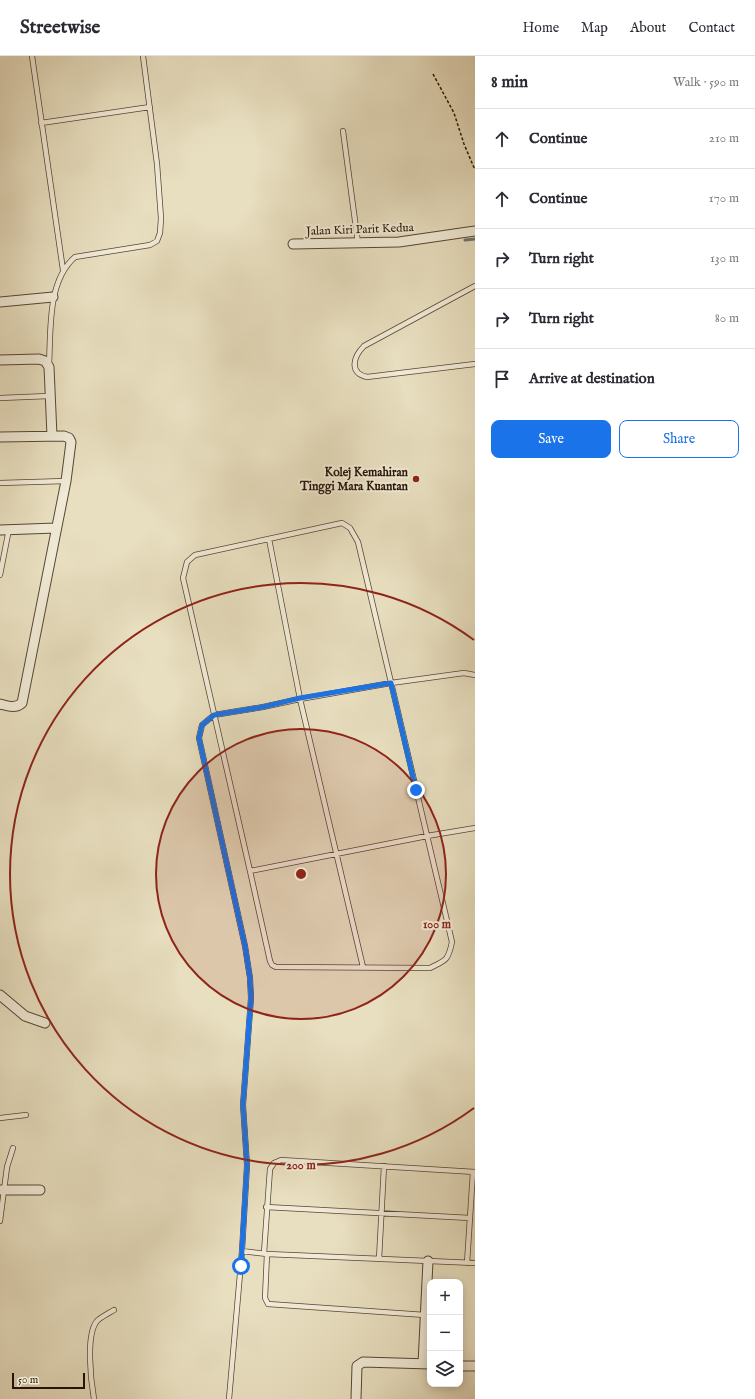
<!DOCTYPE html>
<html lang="en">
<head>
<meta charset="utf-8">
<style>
  :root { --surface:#fff; --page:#f7f7f7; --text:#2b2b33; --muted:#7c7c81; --line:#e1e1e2; --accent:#1a73e8 }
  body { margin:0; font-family:"IM FELL English",serif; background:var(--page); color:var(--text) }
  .controls { position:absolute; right:12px; bottom:12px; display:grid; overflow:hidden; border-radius:8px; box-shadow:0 2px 10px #0003 }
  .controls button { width:36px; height:36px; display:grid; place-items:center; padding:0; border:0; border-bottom:1px solid var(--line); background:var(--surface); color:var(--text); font:20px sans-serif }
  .scale { position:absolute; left:12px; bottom:10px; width:73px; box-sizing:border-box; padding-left:4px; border:2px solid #281304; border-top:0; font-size:11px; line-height:14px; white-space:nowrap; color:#281304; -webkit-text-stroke:3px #f0ead6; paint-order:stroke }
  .stop { position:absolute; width:12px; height:12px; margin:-9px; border:3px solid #1a73e8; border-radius:50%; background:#fff }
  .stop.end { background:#1a73e8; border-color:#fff; box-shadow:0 1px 4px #0008 }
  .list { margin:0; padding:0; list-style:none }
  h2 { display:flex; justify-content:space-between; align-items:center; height:52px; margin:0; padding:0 16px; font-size:17px }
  h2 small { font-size:13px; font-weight:400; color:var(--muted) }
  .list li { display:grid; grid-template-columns:26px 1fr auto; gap:12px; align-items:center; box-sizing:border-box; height:60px; padding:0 16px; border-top:1px solid var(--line) }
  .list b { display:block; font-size:15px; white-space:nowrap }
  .list em { font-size:13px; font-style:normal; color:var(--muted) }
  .actions { display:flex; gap:8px; padding:12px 16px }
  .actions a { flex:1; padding:9px 0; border:1px solid var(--accent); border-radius:8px; text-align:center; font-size:14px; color:var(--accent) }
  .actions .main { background:var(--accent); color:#fff }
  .icon { flex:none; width:22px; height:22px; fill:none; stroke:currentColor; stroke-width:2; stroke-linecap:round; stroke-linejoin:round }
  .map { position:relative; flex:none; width:475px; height:1343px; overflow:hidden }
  header { display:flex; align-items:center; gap:24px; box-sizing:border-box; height:56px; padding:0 20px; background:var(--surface); border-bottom:1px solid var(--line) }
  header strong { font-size:19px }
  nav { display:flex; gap:22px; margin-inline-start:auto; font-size:14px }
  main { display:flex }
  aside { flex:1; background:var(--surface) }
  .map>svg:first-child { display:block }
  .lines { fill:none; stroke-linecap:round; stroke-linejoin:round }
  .stream { stroke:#6c7772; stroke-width:3 }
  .service-casing { stroke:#584633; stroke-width:6 }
  .minor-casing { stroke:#584633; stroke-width:11 }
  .path { stroke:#281304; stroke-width:1.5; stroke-dasharray:3 2; stroke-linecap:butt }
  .service { stroke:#f0ead6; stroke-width:4.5 }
  .minor { stroke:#f0ead6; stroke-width:9 }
  .route { stroke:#1a73e8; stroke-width:5 }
  .ring { fill:none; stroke:#8f2418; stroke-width:2 }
  .poi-dot { fill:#8f2418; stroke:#f0ead6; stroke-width:1.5 }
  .labels { text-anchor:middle; stroke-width:4; stroke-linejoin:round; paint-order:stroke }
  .street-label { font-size:12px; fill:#281304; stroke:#f0ead6 }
  .poi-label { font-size:12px; font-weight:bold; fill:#281304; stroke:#f0ead6; text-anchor:end }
  .centre { fill:#8f2418; stroke:#f0ead6; stroke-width:2 }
  .ring-label { font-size:12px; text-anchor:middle; font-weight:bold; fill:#8f2418; stroke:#f0ead6; stroke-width:4; stroke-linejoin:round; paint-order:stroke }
</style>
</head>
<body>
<header>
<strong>Streetwise</strong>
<nav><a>Home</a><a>Map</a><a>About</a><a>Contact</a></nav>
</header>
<main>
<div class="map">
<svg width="475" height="1343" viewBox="0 0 475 1343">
  <rect width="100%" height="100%" fill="#e8dfc0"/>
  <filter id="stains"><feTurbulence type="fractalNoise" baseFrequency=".005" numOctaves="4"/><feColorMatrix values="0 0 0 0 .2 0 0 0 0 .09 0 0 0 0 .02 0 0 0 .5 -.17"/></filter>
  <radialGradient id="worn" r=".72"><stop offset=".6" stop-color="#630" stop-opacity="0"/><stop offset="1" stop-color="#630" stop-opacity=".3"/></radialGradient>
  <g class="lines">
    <path class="stream" d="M465,184L475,183"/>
    <defs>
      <path id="service" d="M32,0L63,214
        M41,67L150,51
        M343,75L358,187
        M475,230L364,290C353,301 349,317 367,321L475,308
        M49,308C51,275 47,225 75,201L150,189L157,185L160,177L161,162L157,108L143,0
        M0,342L49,340
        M0,427L66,425
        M342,467L350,472L358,486L452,886C448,905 446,904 430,912L276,911L272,909L270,905L250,815L183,522L187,506L195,499Z
        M269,483L300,643L363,911
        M0,519L9,473
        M250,815L427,780L475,772
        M0,1062L26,1059
        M266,1151L470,1162
        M0,1165L7,1111L13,1092
        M242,1195L267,1198L475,1207
        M264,1197L270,1113L274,1107L281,1104L475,1116
        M267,1198L265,1242L268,1248L425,1259
        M379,1203L384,1110
        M467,1207L473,1116
        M94,1343C91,1326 85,1276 98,1264C103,1260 109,1257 114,1254
        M229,1343L242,1195L247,1109L243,1049L251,942L250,922L245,890L199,682L202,669L214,659L263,651L300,643L391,627L464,617L475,619"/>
      <path id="minor" d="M293,188L399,186L475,175
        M0,246L53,241
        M0,304L39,303L45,305L49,311L52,380
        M0,381L64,380L69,382L71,386L66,425L22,647C15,653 8,650 0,648
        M0,474L56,472
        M0,939L25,960L45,967
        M0,1134H40
        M423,1308L428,1205
        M460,1310H475
        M356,1343L357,1310L363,1306L430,1308"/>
    </defs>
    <use href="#service" class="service-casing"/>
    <use href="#minor" class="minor-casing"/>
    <path class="path" d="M433,18L454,57L464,88L475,114"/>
    <use href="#service" class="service"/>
    <use href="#minor" class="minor"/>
  </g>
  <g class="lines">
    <path class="route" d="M241,1210L247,1109L243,1049L251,942L250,922L245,890L199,682L202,669L214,659L263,651L300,642L391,627L416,734"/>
  </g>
  <circle cx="301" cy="818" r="145" fill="#8f2418" fill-opacity=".12"/>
  <g class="ring">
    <circle cx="301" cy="818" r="145"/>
    <path d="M474 1052A291 291 0 1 1 474 584"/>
  </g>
  <circle class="poi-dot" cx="416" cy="423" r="4"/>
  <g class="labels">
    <g class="street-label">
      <text transform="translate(360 173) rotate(-2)" y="4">Jalan Kiri Parit Kedua</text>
    </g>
    <g class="poi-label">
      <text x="408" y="420">Kolej Kemahiran<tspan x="408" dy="14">Tinggi Mara Kuantan</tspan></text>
    </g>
  </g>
  <circle cx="301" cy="818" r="6" class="centre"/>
  <g class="ring-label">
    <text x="437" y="872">100 m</text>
    <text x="301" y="1113">200 m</text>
  </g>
  <rect width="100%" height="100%" filter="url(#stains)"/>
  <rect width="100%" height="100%" fill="url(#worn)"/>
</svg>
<div class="controls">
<button>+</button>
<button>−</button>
<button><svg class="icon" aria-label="layers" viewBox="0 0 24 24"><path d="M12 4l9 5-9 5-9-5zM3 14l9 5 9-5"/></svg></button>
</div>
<div class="scale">50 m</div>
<div class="stop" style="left:241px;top:1210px"></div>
<div class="stop end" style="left:416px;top:734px"></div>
</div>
<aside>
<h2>8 min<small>Walk · 590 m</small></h2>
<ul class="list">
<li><svg class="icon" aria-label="ahead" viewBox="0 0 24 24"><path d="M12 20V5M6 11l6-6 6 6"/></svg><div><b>Continue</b></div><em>210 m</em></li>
<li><svg class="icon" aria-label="ahead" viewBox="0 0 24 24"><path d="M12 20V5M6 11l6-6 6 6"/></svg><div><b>Continue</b></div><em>170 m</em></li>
<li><svg class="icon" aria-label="right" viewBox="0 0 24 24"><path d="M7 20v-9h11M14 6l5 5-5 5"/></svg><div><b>Turn right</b></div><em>130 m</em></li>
<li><svg class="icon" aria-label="right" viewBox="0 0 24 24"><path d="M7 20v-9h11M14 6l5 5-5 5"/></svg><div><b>Turn right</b></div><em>80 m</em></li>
<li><svg class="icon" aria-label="arrive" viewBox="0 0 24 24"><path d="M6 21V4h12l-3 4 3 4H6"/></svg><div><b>Arrive at destination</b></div></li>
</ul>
<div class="actions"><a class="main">Save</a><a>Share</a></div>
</aside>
</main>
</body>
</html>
